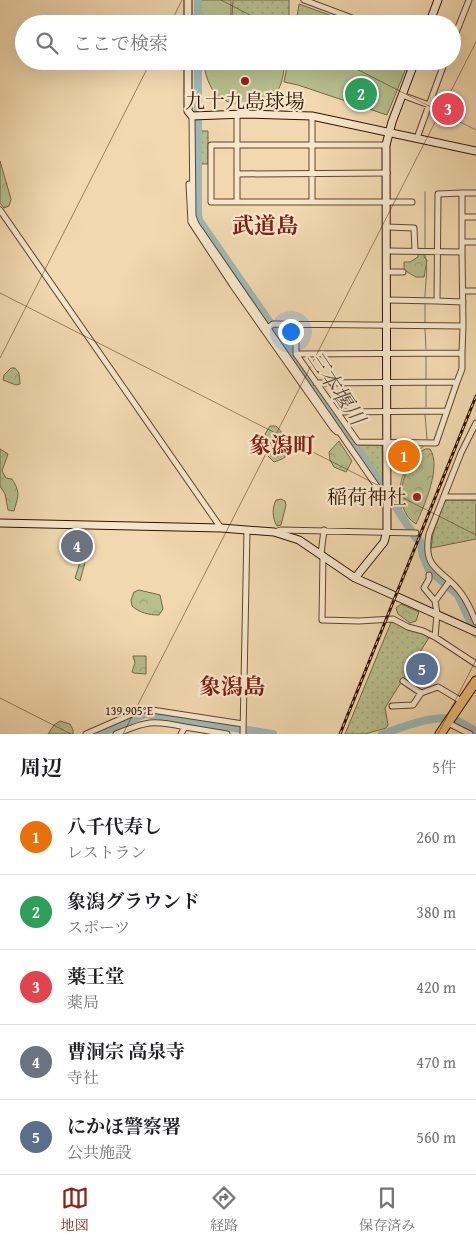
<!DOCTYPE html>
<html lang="ja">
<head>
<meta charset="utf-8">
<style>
  :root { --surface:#fff; --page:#f2f2f2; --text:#202124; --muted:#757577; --line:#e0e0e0; --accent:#8f2418 }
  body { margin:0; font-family:"Gentium Book Plus","Noto Serif JP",serif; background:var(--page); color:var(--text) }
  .you { position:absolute; left:290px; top:331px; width:18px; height:18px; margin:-12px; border:4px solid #fff; border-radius:50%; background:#1a73e8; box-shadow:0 0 0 8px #1a73e833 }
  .badge { display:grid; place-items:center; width:32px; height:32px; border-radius:50%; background:var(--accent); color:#fff; font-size:16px; font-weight:700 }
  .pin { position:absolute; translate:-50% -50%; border:2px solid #fff; box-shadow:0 1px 5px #0006 }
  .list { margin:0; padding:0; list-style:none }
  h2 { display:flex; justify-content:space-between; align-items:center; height:65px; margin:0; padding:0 20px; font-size:21px }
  h2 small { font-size:16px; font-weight:400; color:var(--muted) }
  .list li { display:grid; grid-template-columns:32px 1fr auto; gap:15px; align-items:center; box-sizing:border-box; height:75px; padding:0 20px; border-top:1px solid var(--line) }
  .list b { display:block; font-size:19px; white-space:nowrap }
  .list p { margin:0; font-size:16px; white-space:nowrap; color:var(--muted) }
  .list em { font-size:16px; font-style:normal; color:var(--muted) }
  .icon { flex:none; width:28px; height:28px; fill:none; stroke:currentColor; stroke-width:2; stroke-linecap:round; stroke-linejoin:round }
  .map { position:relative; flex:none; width:476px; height:734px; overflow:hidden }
  .search { position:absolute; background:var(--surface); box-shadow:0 5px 20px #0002; left:15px; right:15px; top:15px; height:55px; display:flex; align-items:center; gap:12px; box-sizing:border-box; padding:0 18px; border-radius:28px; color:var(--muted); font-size:19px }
  .sheet { height:440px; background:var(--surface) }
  nav { display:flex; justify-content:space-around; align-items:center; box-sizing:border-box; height:70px; border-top:1px solid var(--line); background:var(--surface); font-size:14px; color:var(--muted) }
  nav a { display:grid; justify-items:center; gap:2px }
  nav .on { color:var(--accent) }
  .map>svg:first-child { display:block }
  .forest { fill:url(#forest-crowns); stroke:#746848 }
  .park { fill:url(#park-dots); stroke:#746848 }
  .pitch { fill:#b7bf8d; stroke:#746848 }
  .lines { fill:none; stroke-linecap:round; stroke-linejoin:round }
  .stream { stroke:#72766d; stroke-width:1 }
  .river { stroke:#9db8b4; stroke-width:8 }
  .street-casing { stroke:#62442d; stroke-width:7 }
  .secondary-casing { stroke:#321202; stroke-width:9 }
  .highway-casing { stroke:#321202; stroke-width:11 }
  .street { stroke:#f6e6cb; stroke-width:5 }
  .secondary { stroke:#f6e6cb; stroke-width:7 }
  .highway { stroke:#e8bc78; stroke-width:9 }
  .rail-casing { stroke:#321202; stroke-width:3 }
  .rail { stroke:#f6e6cb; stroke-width:1; stroke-dasharray:4; stroke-linecap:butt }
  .ticks { fill:none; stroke:#321202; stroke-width:1; stroke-opacity:0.45 }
  .poi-dot { fill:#8f2418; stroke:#f6e6cb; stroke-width:2 }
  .labels { text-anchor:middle; stroke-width:4.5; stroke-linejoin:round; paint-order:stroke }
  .poi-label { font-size:20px; fill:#321202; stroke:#f6e6cb }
  .water-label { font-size:21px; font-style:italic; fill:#574c40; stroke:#f6e6cb }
  .quarter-label { font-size:22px; font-weight:bold; fill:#7a1f14; stroke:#f6e6cb }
  .ticks-label { font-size:12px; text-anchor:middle; fill:#321202; stroke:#f6e6cb; stroke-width:4.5; stroke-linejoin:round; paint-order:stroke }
</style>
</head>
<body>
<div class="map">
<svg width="476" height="734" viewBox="0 0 476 734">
  <defs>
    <pattern id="forest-crowns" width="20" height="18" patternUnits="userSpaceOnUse" patternTransform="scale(1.25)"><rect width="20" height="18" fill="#b7bf8d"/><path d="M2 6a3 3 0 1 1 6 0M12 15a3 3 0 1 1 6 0" fill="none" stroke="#9ea378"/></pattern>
    <pattern id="park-dots" width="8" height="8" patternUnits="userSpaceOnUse" patternTransform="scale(1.25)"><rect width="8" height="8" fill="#b7bf8d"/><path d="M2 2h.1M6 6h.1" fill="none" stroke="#9ea378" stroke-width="1.8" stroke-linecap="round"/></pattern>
  </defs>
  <rect width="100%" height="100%" fill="#f1d8af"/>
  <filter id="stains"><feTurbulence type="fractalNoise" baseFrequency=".004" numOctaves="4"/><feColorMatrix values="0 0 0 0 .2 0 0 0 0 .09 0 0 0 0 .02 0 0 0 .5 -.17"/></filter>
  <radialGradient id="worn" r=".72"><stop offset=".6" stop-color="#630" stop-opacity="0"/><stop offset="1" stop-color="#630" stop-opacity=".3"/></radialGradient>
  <path class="forest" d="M0,161L11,199L9,206L4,208L0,203Z
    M418,253H424V257L427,260L424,277H416L404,270V262H410L418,257Z
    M11,368H15L19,373L20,384L16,385L3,380L4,375Z
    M270,426H276C289,440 301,454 274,462L265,453L268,442L265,434Z
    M339,441L352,461L346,472L334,467L330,460L329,452Z
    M0,449L8,454L2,471L6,478L12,479C21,493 18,496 14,511L8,510L5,494L0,486Z
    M425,449H430C442,467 424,506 416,524C390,508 402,463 425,449Z
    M281,499L285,501L286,505L281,525L277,526C272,518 272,508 276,500Z
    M83,542H85L86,559L80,581L75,578L80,562Z
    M139,590L160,595L163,609L159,615C149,615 140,613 132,606L131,600L134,592Z
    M401,604L419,612L416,621L410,623L398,614L396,608Z
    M133,656H146V674L134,673L132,672L135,663Z
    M60,721L70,724L73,730V734H48L54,725Z"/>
  <path class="park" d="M233,0H289V17L232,16Z
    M200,131H208V164H200Z
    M358,445H382L383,482Z
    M448,500H476V539L431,548L433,534L444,502Z
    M392,620L430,636L385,708L388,725L386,728L365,734H345Z"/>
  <path class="pitch" d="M201,0H231V21H202Z
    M299,4L354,24H296Z
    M203,61H285C284,69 283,81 279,88C268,109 236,109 219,97C209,89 205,73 203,61Z
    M288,61H409L387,115L298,85L284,82Z"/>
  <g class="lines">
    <path class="stream" d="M425,192V248
      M425,255C429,267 425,283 425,297
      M425,304V322
      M425,329L426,349
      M426,356V379
      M426,407V386
      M425,414L427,439
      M404,520C398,497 397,484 409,463C413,456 417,451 424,446"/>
    <path class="river" d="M198,24V0
      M198,61V216L199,220L357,448L416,538L420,541L423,556L429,570L458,595L476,634
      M99,734L145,714L273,734
      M382,734C401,728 431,715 451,719C460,721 469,727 476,732"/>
    <defs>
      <path id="street" d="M304,0L368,24
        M452,43L469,0
        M402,95L429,105
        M237,115V202
        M192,116L193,216L196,224L378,488L387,497
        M312,116V202H412
        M417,138L445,61
        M237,174L387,173
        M189,184L191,222L233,286L333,428L337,432L339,431
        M312,202H211V145H386
        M0,210L221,528
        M462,217H476
        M387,227L414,228L415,251
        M462,242H476
        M387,251L462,252V193H476
        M387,272H403
        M463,291H476
        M388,300L437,301L438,194L462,193
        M437,301L463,302
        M296,324V354L462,353L463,326
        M268,328L273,324L463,326L462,252
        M296,354L337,412L447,411L457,382
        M316,383L457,382L462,369V353
        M337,412L358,442L436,443L447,411
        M476,423L461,453L429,534C422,572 444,569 461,593C467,601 472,612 476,622
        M444,497H476
        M274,532L281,530L416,533
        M321,554L324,530
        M323,555L322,620L359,621L393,619L408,627L423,631L435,637
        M429,575V579L424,588L435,601
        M449,582L435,601L437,614L435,637L476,664
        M403,681L421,693
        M392,706L413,705L421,693L438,687L463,702
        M448,723L470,734
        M86,734L141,710H152L243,724
        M116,734C147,721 152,720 185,727
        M181,734L185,727L227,734
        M243,734L247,530"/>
      <path id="secondary" d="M188,0V24
        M429,24L438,0
        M188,61V111L192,116L245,114L312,116L476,151
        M0,523L221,528L274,532L299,540L355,578L476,632
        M355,578L384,542L387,531L386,145L392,122L415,61"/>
      <path id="highway" d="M440,734L476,681"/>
    </defs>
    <use href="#street" class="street-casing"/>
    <use href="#secondary" class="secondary-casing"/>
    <use href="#highway" class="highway-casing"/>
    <use href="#street" class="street"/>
    <use href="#secondary" class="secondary"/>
    <use href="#highway" class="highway"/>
    <defs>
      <path id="rail" d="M340,734L476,396"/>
    </defs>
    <use href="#rail" class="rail-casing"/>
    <use href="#rail" class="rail"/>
  </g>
  <path class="ticks" d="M221,0L267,24M170,24L182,0M341,61L476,130M0,293L476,535M0,358L151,61M0,698L71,734M123,734L476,42M438,734L476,660"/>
  <g class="poi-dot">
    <circle cx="245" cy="81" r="5"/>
    <circle cx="417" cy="497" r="5"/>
  </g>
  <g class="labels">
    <g class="poi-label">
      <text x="245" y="108">九十九島球場</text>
      <text x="407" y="504" text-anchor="end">稲荷神社</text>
    </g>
    <g class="water-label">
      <text transform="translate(336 388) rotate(56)" y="7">三本堰川</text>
    </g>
    <g class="quarter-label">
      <text x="265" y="233">武道島</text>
      <text x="282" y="453">象潟町</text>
      <text x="232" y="694">象潟島</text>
    </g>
  </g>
  <g class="ticks-label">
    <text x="129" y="715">139.905°E</text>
  </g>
  <rect width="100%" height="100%" filter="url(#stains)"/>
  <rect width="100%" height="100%" fill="url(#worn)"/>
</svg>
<div class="you"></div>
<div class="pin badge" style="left:404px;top:456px;background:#e8710a">1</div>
<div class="pin badge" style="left:361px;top:94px;background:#2e9e5b">2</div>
<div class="pin badge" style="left:448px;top:109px;background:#e0444e">3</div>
<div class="pin badge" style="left:77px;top:546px;background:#6b7280">4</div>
<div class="pin badge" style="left:422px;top:669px;background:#5c6f8a">5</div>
<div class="search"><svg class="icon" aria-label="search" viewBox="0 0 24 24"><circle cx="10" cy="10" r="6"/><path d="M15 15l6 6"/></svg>ここで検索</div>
</div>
<section class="sheet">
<h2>周辺<small>5件</small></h2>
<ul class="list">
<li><span class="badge" style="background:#e8710a">1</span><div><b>八千代寿し</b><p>レストラン</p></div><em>260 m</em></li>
<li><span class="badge" style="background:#2e9e5b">2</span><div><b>象潟グラウンド</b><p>スポーツ</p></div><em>380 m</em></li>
<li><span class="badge" style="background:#e0444e">3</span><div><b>薬王堂</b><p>薬局</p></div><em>420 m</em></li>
<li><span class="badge" style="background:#6b7280">4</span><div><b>曹洞宗 高泉寺</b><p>寺社</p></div><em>470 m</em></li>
<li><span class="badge" style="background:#5c6f8a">5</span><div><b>にかほ警察署</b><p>公共施設</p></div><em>560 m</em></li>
</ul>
</section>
<nav>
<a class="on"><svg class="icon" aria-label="map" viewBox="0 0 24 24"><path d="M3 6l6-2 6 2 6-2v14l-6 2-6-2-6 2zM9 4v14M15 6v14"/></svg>地図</a>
<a><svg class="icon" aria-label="directions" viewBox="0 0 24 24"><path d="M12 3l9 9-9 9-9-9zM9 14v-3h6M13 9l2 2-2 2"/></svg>経路</a>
<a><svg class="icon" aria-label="saved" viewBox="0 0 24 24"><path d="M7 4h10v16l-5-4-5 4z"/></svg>保存済み</a>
</nav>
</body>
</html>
